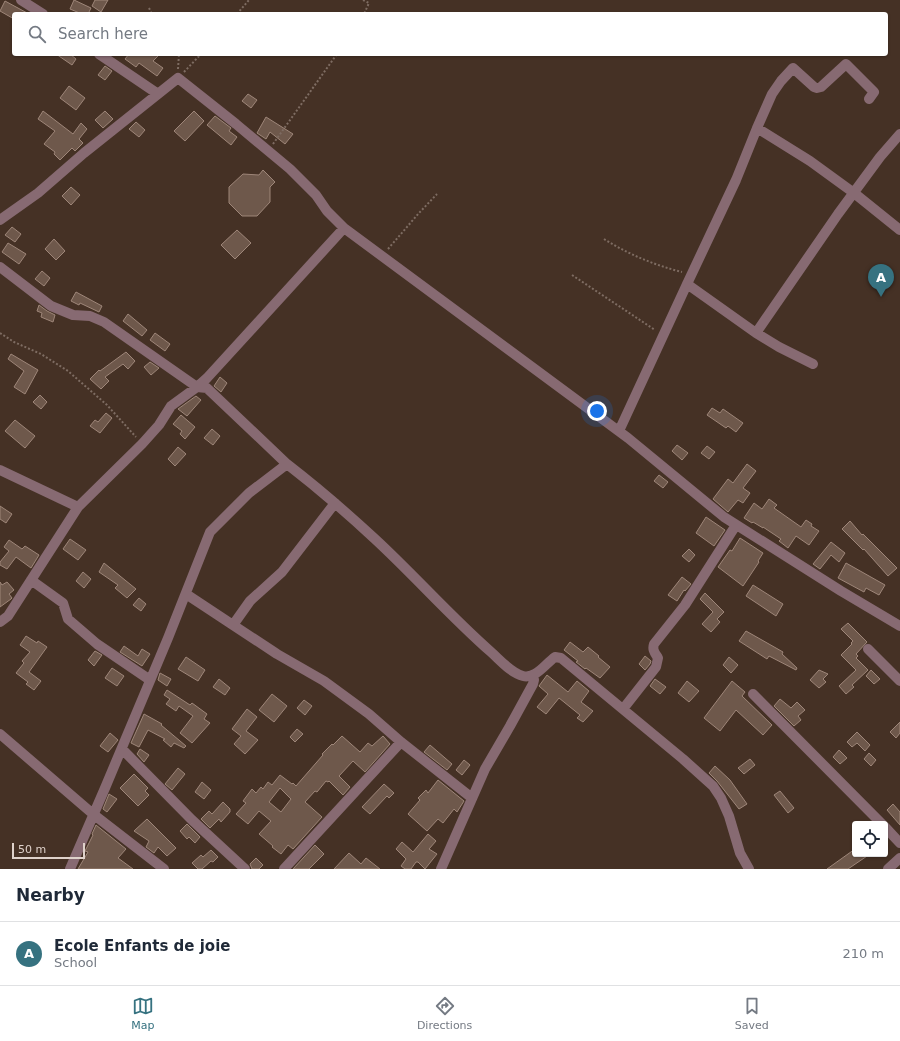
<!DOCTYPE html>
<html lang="en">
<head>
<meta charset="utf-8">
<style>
  :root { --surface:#fff; --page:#f6f6f7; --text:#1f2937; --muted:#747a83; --line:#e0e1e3; --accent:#367280 }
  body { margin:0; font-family:"DejaVu Sans",sans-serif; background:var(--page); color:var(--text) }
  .controls { position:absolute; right:12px; bottom:12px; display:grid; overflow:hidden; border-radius:4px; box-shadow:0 1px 3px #0004 }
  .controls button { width:36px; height:36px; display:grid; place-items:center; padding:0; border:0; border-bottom:1px solid var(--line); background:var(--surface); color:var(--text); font:20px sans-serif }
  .scale { position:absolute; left:12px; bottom:10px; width:73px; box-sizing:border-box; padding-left:4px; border:2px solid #dfd2cb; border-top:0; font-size:11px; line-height:14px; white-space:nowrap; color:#dfd2cb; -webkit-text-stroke:3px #453125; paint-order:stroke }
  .you { position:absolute; left:597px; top:411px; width:14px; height:14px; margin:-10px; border:3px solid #fff; border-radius:50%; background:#1a73e8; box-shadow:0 0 0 6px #1a73e833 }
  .badge { display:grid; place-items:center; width:26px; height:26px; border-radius:50%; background:var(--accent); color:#fff; font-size:13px; font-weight:700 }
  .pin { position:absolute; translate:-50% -33px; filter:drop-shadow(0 1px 2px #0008) }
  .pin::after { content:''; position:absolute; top:21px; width:14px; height:12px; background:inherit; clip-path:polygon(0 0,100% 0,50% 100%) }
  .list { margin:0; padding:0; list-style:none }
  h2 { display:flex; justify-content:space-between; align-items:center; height:52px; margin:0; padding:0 16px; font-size:17px }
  h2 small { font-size:13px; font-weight:400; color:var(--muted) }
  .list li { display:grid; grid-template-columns:26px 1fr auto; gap:12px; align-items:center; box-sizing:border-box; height:64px; padding:0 16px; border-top:1px solid var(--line) }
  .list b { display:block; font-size:15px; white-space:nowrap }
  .list p { margin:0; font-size:13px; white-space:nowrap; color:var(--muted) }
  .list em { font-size:13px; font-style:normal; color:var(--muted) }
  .icon { flex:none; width:22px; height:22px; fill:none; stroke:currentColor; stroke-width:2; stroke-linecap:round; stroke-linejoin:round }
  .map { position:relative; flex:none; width:900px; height:869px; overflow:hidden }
  .search { position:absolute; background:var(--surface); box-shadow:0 1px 3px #0004; left:12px; right:12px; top:12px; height:44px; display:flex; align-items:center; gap:10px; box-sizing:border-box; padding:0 14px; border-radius:4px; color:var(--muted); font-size:15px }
  .sheet { height:116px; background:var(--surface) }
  nav { display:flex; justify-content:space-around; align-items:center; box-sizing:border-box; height:56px; border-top:1px solid var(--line); background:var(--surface); font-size:11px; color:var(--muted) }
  nav a { display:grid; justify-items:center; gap:2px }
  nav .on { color:var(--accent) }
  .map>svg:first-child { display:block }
  .building { fill:#6e584b; stroke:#9e8679; fill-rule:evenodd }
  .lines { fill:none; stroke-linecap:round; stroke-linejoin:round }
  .path { stroke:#7e6c62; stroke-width:2; stroke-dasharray:2 2; stroke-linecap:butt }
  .minor { stroke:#876a72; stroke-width:10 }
</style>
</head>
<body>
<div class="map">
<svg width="900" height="869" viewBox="0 0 900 869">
  <rect width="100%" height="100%" fill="#453125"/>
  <path class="building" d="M74,0L91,8L88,14H82L70,9Z
    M95,0H108L101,12L92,6Z
    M5,1L29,14H14V19L0,11Z
    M56,54H70L76,59L72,65Z
    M129,54H160L153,61L163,68L157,76L139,63L136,67L125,59Z
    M105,66L112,71L105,80L98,75Z
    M69,86L85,98L76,110L60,98Z
    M248,94L257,100L251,108L242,101Z
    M43,111L73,134L81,123L87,129L79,139L83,143L75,151L72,148L60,160L54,154L55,152L44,144L55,131L38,119Z
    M105,111L113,119L103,128L95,120Z
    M194,111L204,121L185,141L174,131Z
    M215,116L231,128L229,131L237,137L231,145L207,125Z
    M266,117L293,134L285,144L270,132L266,139L257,133Z
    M136,122L145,130L139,137L129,129Z
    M263,170L275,182L270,187V202L257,216H242L229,203V187L243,174L259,175Z
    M71,187L80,195L71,205L62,196Z
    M12,227L21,234L15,242L5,235Z
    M237,230L251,243L235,259L221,245Z
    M54,239L65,251L56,260L45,249Z
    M8,243L26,254L19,264L2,252Z
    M42,271L50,278L44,286L35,279Z
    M76,292L102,306L99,312L80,303L79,305L71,301Z
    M39,305L47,311L55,315L53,322L41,317L42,313L37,311Z
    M128,314L147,330L142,336L123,321Z
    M155,333L170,344L165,351L150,340Z
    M126,352L135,361L128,369L123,364L105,377L109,381L101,389L90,379L99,370L100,371Z
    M11,354L38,370L25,394L14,387L24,371L8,359Z
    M150,362L159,368L151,375L144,367Z
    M220,377L227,383L221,392L214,386Z
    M40,395L47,402L41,409L33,402Z
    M196,396L201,400L187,416L178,409Z
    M712,408L720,413L723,409L743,423L736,432L728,426L726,428L707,415Z
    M106,413L112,418L100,433L90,426L95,420L98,422Z
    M181,415L195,427L185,439L180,434L182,431L173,424Z
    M15,420L35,436L25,448L5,431Z
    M212,429L220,436L213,445L204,438Z
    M677,445L688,453L682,460L672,451Z
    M707,446L715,452L709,459L701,453Z
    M178,447L186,454L175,466L168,459Z
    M747,464L756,471L743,488L750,493L743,503L738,500L728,512L713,499L728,479L733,483Z
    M659,475L668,482L663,488L654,481Z
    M769,499L777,505L774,508L801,527L806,520L812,524L811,526L819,531L809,545L796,536L788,548L779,541L781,539L763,527V528L753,522L752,523L744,518L754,503L762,509Z
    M0,506L12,514L6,523L0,519Z
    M706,517L725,530L714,546L696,533Z
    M850,521L862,535L863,534L897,568L888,576L864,549L863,550L842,529Z
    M740,538L763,553L758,561L759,562L743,586L718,567L730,550L732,551Z
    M70,539L86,550L78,560L63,549Z
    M9,540L22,549L25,546L39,555L31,568L16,557L7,569L0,565V562L9,551L4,547Z
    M831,542L845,553L839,562L831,555L820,569L813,564Z
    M689,549L695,555L689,562L682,556Z
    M104,563L136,589L127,598L115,588L118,585L99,572Z
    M846,563L885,585L879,595L866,588L864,592L838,578Z
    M83,572L91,579L84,588L76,581Z
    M682,577L691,584L685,591L684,590L677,601L668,595Z
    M0,582L2,585L7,582L14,590L9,594L12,598L11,599L0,607Z
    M753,585L783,604L776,616L746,596Z
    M705,593L724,612L717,619L720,622L711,632L702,624L713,612L700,599Z
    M139,598L146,604L141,611L133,605Z
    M848,623L867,642L856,654L858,656L856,658L868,670L852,685L854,687L846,694L839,686L856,670L841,655L852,644L851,643L853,641L841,629Z
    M746,631L783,652L782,654L797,668L796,670L769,656L767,659L739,641Z
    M26,636L37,643L38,641L47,647L29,672L41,681L34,690L26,684L28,682L16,673L24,663L22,661L30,652L20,645Z
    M570,642L583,652L588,647L599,656L598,657L610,667L600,678L586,668L585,669L576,662L578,661L564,650Z
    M124,646L138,656L142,649L150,654L142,666L120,652Z
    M95,651L102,655L94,666L88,660Z
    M645,656L651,661L650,664L645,670L639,664Z
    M186,657L205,670L198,681L178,669Z
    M729,657L738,665L731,673L723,665Z
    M112,668L124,676L117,686L105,678Z
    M819,670L828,674L823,679L826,682L819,688L810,680Z
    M871,670L880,679L874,684L866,676Z
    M160,673L171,679L167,686L158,680Z
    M547,675L568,692L577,681L589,691L581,702L593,711L583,722L577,718L580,715L559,698L546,714L537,707L548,694L539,686Z
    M219,679L230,688L225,695L213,687Z
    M655,679L666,687L660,694L650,686Z
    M687,681L699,691L689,702L678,693Z
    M732,681L745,692L742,696L772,725L763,735L736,710L720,731L704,718Z
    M167,690L190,705L192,703L207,714L204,719L210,723L192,743L180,733L193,716L179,706L176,711L166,704L170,699L164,695Z
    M272,694L287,706L274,722L259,710Z
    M780,699L791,708L797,702L805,710L798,716L801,720L794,726L774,706Z
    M304,700L312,706L305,715L297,708Z
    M247,709L257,717L246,731L258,740L245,754L234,744L241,736L232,729Z
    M144,714L162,724L161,725L186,746L184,748L174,743L171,747L163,740L165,739L148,730L139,747L131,743Z
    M900,722V733L896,738L890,732Z
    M297,729L303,734L295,742L290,737Z
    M857,732L870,745L865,751L857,743L852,747L847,742Z
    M110,733L118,740L108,752L100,746Z
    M342,736L360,752L368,743L372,746L383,736L390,744L365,772L353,761L339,776L350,787L343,795L329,781L328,782L326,781L317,792L315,791L305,802L322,817L293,849L288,845L281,854L272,847L273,846L259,834L271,821L259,811L248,824L236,814L246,803L243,801L252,789L256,793L261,787L263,789L268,782L272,785L280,775L292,784L293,783L296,786L323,755L322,754L332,744L333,745ZM280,788L291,799L281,812L269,802Z
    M430,745L452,764L447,770L424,752Z
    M140,749L149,755L144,762L137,754Z
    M839,750L847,758L840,764L833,757Z
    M869,753L876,760L871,766L864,759Z
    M750,759L755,765L744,774L738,768Z
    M464,760L470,765L462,775L456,770Z
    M715,766L730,780L747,804L739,809L717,781L709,773Z
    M178,768L185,774L172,790L165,784Z
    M134,774L148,788L145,791L149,795L138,806L120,788Z
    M438,780L464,801L457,812L454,809L443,823L438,819L427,831L408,814L420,800L418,798L426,790L428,793Z
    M202,782L211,790L204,799L195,792Z
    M384,784L394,793L389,798L387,796L370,814L362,807Z
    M780,791L794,808L788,813L774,795Z
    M109,794L117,799L107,812L103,809Z
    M223,802L230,809V812L221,822L219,819L210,828L201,819L209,811L212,814Z
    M893,804L900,812V825L887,810Z
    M147,819L176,848L167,856L158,847L154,853L146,847L149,841L134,831Z
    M187,824L200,837L195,843L189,837L187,839L180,831Z
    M96,825L126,849L118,858L133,869H78L88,852L85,851L93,835L92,834Z
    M428,834L436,841L429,849L437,854L425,869L418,862H416L411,869H405L401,866L406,859L396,849L402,842L413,852Z
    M315,845L324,854L309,869H293Z
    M855,849V854H870L848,869H827Z
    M211,850L218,857L213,862L211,861L202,869H198L192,863L201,855L203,857Z
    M349,853L361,864L366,858L380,869H334Z
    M256,858L263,865L259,869H252L250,864Z"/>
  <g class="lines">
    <path class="path" d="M363,0L369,3L364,14
      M149,8L152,14
      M237,14L249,0
      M178,69L179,54
      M184,72L201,54
      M273,144L337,54
      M604,239C628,254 654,265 682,272
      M388,249L419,213L437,194
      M572,275L655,330
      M0,333L14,342L41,354L68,371L107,405L136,437"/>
    <path class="minor" d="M21,0L43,14
      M99,54L158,94
      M757,128L810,161L854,193L900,230
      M0,220L38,193L84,153L178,78L236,124L290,169L316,195L327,211L344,228L628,438L724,517L841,591L900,626
      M0,267L51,306L73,315L90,316L104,322L197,387L207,388L287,464L249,493L210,532L168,638L105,788L70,869
      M687,284L756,333L838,214L880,157L900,134
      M756,333L779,347L813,364
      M619,431L687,284L736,180L757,128L772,94L781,81L793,68L814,87L817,88L821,87L846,64L874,92L869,99
      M287,464C318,488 347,513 375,539C415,576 451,617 491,652C500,660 511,673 523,676C536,679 545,664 555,657L561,658L683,759L713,786L721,798L729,816L740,853L749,869
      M0,470L78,507
      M31,580L63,603L68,619L97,644L150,680
      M186,594L277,654L324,681L369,714L401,742L472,798
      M0,622L8,616L78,507L142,444L159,425L171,406L197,387L207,378L344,228
      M233,625L250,601L282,572L335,503
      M868,649L900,681
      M753,694L882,824
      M623,709L656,667L658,658C655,653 652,650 654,644L685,605L736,525
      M0,734L93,814L164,869
      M122,749L192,820L245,869
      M885,827L900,843
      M284,869L401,742
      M441,869L485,769L510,726L533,684L534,680L533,675
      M888,869L900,858"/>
  </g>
</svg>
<div class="controls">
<button><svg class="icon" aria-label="locate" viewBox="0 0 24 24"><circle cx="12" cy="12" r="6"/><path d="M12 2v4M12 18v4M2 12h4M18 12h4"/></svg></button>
</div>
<div class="scale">50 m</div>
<div class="you"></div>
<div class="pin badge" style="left:881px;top:297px">A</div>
<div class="search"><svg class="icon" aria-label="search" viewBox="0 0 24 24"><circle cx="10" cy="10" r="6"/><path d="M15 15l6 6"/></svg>Search here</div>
</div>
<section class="sheet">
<h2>Nearby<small></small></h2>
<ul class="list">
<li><span class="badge">A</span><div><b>Ecole Enfants de joie</b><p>School</p></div><em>210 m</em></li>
</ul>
</section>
<nav>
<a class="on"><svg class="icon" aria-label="map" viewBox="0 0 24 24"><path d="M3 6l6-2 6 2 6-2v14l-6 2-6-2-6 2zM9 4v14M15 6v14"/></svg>Map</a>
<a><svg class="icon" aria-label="directions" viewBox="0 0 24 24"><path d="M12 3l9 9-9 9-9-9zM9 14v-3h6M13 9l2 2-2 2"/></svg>Directions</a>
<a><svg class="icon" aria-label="saved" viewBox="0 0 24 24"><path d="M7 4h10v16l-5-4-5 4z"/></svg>Saved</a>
</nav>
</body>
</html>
